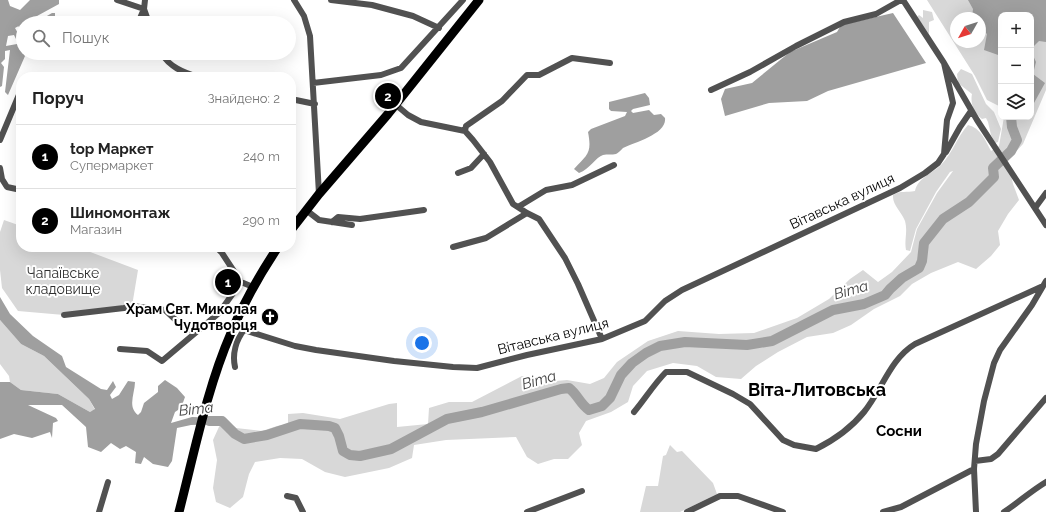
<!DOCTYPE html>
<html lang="uk">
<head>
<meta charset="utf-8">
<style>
  :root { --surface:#fff; --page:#f2f2f2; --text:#222; --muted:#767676; --line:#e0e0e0; --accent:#000 }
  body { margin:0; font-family:Raleway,sans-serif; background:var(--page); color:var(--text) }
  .controls { position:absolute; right:12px; top:12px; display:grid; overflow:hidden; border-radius:8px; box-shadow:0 4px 16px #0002 }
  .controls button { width:36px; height:36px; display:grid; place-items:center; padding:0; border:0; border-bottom:1px solid var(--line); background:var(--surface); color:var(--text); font:20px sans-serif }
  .compass { position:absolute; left:950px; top:12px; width:36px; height:36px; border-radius:50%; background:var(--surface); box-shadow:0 4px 16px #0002; rotate:231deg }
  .you { position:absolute; left:422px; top:343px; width:14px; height:14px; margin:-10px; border:3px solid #fff; border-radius:50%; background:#1a73e8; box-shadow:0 0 0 6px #1a73e833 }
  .badge { display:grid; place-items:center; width:26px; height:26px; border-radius:50%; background:var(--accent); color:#fff; font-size:13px; font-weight:700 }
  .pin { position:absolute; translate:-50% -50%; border:2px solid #fff; box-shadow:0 1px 4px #0006 }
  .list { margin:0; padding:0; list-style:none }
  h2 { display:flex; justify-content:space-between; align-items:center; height:52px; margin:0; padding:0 16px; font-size:17px }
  h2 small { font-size:13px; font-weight:400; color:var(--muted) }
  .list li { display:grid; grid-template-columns:26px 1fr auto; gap:12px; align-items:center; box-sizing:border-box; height:64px; padding:0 16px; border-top:1px solid var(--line) }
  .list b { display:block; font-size:15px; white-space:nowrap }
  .list p { margin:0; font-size:13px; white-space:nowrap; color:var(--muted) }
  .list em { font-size:13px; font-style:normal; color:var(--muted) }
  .icon { flex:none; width:22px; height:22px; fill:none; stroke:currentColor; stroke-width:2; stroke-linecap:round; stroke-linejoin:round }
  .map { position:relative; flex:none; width:1046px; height:512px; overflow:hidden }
  .search { position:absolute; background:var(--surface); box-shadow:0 4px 16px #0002; left:16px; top:16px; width:280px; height:44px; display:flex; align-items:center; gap:10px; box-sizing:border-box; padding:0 14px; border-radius:22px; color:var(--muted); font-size:15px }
  .panel { position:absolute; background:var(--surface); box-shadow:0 4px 16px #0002; left:16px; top:72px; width:280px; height:180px; border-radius:16px }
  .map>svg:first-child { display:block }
  .green { fill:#d8d8d8; fill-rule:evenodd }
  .water { fill:#9f9f9f }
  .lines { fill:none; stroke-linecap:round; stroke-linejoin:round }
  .stream { stroke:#9f9f9f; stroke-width:1.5 }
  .river { stroke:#9f9f9f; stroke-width:10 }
  .street { stroke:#515151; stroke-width:6 }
  .primary { stroke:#000; stroke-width:9 }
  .labels { text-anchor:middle; stroke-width:4; stroke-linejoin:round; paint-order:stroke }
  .street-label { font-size:14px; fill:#000; stroke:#fff }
  .park-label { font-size:14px; fill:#2f2f2f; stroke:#fff }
  .poi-label { font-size:14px; font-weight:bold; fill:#000; stroke:#fff; text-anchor:end }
  .water-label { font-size:15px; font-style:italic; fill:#404040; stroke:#fff }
  .neighbourhood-label { font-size:15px; font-weight:bold; fill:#000; stroke:#fff }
  .district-label { font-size:18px; font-weight:bold; fill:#000; stroke:#fff }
</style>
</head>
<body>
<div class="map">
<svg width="1046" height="512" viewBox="0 0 1046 512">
  <rect width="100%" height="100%" fill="#fff"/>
  <path class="green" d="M927,0H1046V90L1023,144L1008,160L1013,184L1019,200L1008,214L998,231L1000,245L991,256L976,269L958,262L931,273L912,284L900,296L874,309L851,325L833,333L807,337L778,352L756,366L741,379L716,377L697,366L673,363L647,371L633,386L628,402L611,412L586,421L579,433L582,445L568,459H554L538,464L527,457L516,437L446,440L414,445L412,458L389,468L345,477L325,472L302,459L280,458L255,462L249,474L243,497L230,508L216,502L213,488L217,460L213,440L223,418L236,428L262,431L277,426L288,424V414L303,413L340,419L389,404L397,403V427L428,424L429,408L449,402H472L522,376L545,382L567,380L590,384L604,378L617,362L648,341L678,331L719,334L754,333L797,318L829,299L850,279L863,270L878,282L892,272L911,252L917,229L937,193L953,171L950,172L936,192L916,229L910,251L906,250C904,240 908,232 905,221C902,212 892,205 893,195C901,190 906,193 915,191C918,178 931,174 941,165C952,154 957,137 968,125C981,128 985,140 991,151L999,146L1004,117H1031V15H1001V107L987,100L975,76ZM956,18H980V42H956Z
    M923,10L932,12L934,20L929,22V34L917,17L919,15L923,18Z
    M961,69L972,74L986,104L994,112L1001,129L998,142L995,143L991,135L988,122L986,118L982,119C974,113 970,103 972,94L958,83L957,74Z
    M4,220L21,226V247H77L138,270L132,306L64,315L18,311L2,288L0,270V232Z
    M0,320L21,344L44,356L89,399L95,410L90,412L58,394L21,390L10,382L9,376L0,364Z
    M670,445L677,452L682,451L713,483L717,494L680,512H640L646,486H658L663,456L666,455Z"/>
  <path class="water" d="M0,0H8L10,6L20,10L30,0H59V4L15,28L20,37L16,39L14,35L8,36L6,46L17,44L25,56L8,95L5,92L10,50L5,51V59L1,63L4,67L2,86L0,87Z
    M968,0H1046V42L1039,41L1031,49V15H1001V56L984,50L987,34L980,27V18H972L973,9Z
    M52,13H55V23H35Z
    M893,13L926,63L828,91L807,101L769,103L725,116L721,99L725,89L752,83L790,52L837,32L841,25Z
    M1031,51L1036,62L1033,74L1045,83L1034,103L1031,104Z
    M645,93L649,98L650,105L633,109L631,111L633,113L649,110L654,115L661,114L665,118C667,134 635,142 623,148C621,150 618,153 616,154C612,155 607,154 603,155C596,157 590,169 579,173L574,169C588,154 592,153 588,132L591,129L625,116L627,112L611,111L609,109V102Z
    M0,297L10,314L33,336L62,356L66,367L101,389L107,390L113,381L116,387L110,395L112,399L119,395L128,381L135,382C135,393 127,407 138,415L141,412L144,403L158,392V386L165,380L177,388L185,397L181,408L175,412L171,423L192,417L223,418L220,424L191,425L177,428L172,461L168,467L153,464L144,457L141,464L135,463L136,452L126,446L120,449L111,443L101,452L88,447L86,427L62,405H28L56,418L58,421L53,423L52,438L50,432L32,438L14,434L0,439V382H10L21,390L58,394L90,412L95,409L89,399L44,356L21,344L0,320Z"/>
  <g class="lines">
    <path class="stream" d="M19,26L23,27"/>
    <path class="river" d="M209,421H222L235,434L244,439L267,435L300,424L329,426L335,428L339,436L343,451L350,455L360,456L391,449L447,419L482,412L561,389L569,388C578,395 580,404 589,410L602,406L610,398L621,375L632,363L646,353L660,346L685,342L747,345L772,341L833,310L864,304L885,295L890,289L902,278L919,268L922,261L924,243L943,219L969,202L994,177L993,168L1011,151L1017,140L1012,127L1011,117"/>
    <path class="street" d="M117,0L144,9
      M294,0L304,16L310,36L319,194
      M331,0L372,5L413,16L439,28
      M903,0L944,63L977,120L1046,225
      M144,9L149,23
      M138,23L144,9L145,0
      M161,53C170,67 182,72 198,77
      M313,83L381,75L401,68L463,0
      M711,90L750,72L796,46L844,22L876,14L901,0
      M291,99L315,104
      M395,104L408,115L421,122L465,131L473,140L490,162L513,204L527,213L539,219L565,258L578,284L602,339
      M465,131L466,126L502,101L527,75H539L572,58L610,63
      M0,140L21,90
      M946,152L960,127L971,111
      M0,168L2,179L7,187L21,190
      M458,173L471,168L484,154
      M518,207L546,190L572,185L614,165
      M1035,208L1046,193
      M306,210L319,220L352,225
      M332,222L338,217L360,219L424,210
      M216,247L222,253L241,282L253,287
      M453,247L486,238L527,213
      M64,315L124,308L132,306L165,310L179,323L195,333
      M120,349L147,351L162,361L219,313L241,282
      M235,367C232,354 236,340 244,330L295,346L316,350L394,361L453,367L477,368L527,355L602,339L645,321L665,301L682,290L900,188L925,173L938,163L944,154L947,120L953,103L944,63
      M634,412C645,399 654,384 666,372H687L733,394L750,404L783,440L794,445L816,449C834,440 851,428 864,412C882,390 890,359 915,344L1043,286
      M975,461L991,459L998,454L1046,398
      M287,496L296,498L303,512
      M99,512L108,482
      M527,512L582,491
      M687,512L720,496H738L783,512
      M883,512L901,507L974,469
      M976,512L974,469L976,444L984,401L994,363L1000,350L1032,305L1046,281
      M1004,512C1019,502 1031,491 1046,482"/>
    <path class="primary" d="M291,230L319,194L388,114L479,0
      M179,512C194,454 207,388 231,333C244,302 260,274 278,247"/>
  </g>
  <defs>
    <symbol id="church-disc" viewBox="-11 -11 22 22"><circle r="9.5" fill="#000" stroke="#fff"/><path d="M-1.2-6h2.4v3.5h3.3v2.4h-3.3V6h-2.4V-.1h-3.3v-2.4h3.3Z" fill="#fff"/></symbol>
  </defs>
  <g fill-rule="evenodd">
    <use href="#church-disc" x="260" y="307" width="20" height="20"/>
  </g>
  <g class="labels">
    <g class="street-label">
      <text transform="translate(842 201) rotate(-25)" y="5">Вітавська вулиця</text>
      <text transform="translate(553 336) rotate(-14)" y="5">Вітавська вулиця</text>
    </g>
    <g class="park-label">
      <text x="63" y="278">Чапаївське<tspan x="63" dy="16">кладовище</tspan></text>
    </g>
    <g class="poi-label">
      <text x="257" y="314">Храм Свт. Миколая<tspan x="257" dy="16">Чудотворця</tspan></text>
    </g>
    <g class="water-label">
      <text transform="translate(851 290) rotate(-16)" y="5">Віта</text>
      <text transform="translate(539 380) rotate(-16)" y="5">Віта</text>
      <text transform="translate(196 409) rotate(-6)" y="5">Віта</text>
    </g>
    <g class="neighbourhood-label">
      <text x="899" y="436">Сосни</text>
    </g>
    <g class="district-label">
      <text x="817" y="396">Віта-Литовська</text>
    </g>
  </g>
</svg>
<div class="controls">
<button>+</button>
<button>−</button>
<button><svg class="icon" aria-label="layers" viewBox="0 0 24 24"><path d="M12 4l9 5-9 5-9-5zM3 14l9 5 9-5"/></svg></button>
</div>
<svg class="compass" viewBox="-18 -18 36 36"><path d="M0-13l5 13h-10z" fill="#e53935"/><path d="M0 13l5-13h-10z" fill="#767676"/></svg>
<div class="you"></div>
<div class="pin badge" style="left:228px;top:282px">1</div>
<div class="pin badge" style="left:388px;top:96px">2</div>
<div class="search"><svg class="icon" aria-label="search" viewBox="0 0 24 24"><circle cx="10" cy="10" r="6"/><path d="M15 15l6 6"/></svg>Пошук</div>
<section class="panel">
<h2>Поруч<small>Знайдено: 2</small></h2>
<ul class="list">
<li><span class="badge">1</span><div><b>top Маркет</b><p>Супермаркет</p></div><em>240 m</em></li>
<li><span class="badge">2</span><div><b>Шиномонтаж</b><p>Магазин</p></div><em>290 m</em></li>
</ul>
</section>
</div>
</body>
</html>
